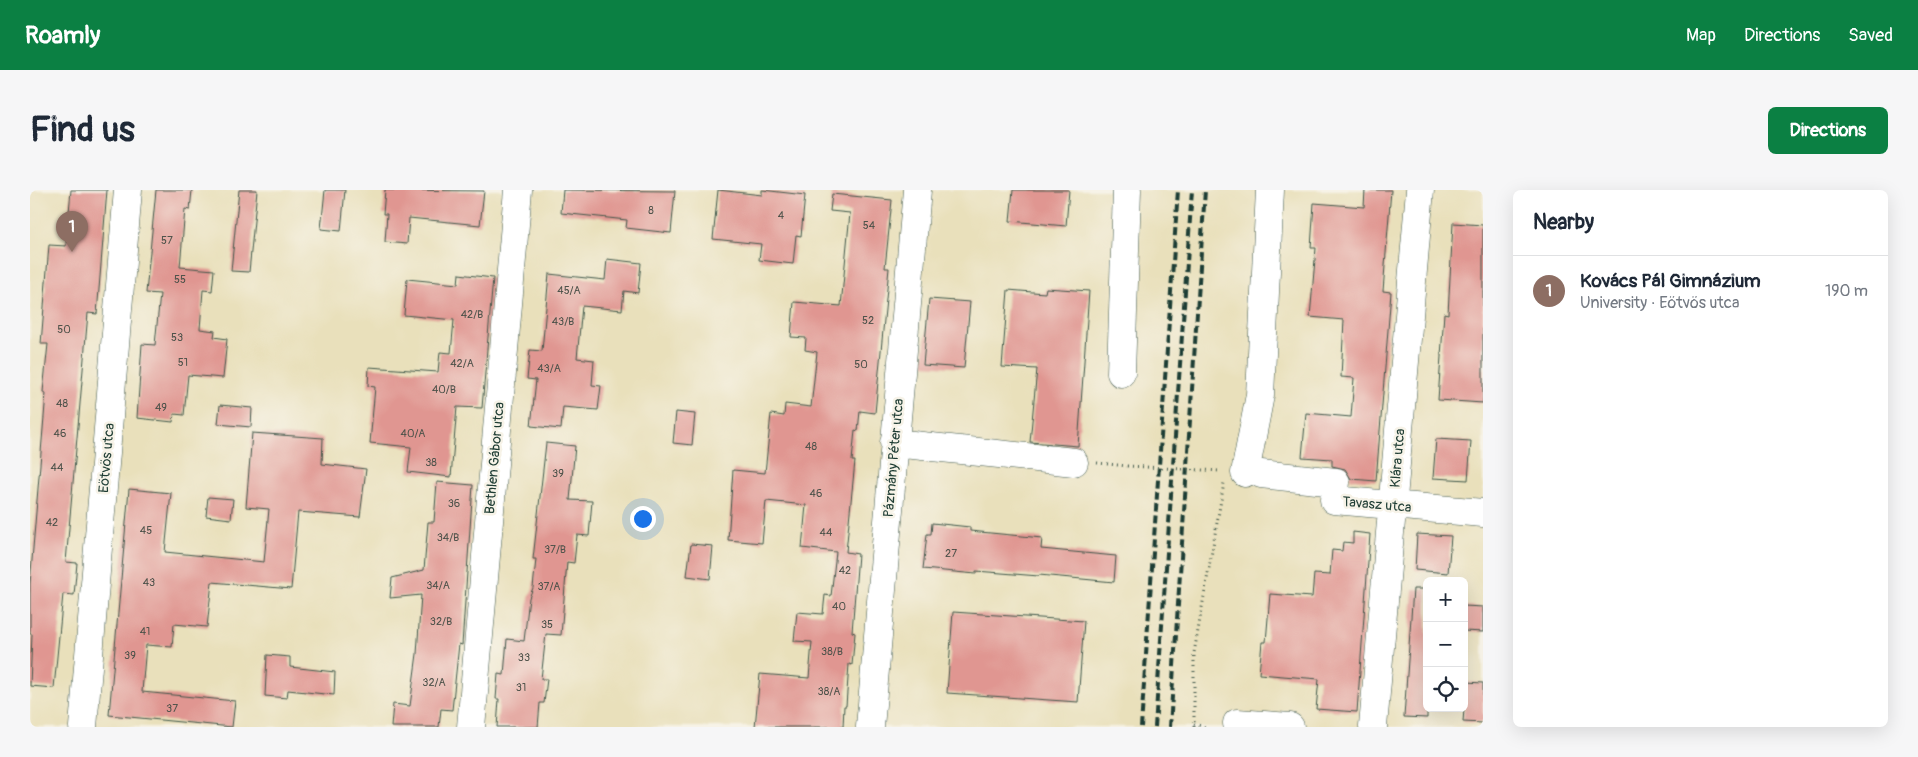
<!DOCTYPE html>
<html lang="en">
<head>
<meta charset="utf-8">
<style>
  :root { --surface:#fff; --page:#f6f6f7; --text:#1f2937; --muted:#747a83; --line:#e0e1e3; --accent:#0b8043 }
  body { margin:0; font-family:Pangolin,sans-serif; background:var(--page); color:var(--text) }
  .controls { position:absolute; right:15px; bottom:15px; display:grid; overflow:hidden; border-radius:8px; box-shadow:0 5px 20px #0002 }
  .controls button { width:45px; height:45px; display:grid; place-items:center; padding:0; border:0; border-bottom:1px solid var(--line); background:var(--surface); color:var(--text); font:25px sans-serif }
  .you { position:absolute; left:612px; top:328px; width:18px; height:18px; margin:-12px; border:4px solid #fff; border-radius:50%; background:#1a73e8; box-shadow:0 0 0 8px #1a73e833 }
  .badge { display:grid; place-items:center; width:32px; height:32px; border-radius:50%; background:var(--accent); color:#fff; font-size:16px; font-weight:700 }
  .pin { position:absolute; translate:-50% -41px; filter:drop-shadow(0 1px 2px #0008) }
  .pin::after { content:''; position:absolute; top:26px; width:18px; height:15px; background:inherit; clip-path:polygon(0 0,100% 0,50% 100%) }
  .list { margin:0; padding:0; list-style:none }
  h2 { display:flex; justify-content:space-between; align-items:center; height:65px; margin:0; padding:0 20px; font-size:21px }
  h2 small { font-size:16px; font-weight:400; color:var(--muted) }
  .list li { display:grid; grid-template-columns:32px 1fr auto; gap:15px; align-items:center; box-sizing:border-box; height:70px; padding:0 20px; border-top:1px solid var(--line) }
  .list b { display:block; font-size:19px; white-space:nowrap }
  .list p { margin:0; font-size:16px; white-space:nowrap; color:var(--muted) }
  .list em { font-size:16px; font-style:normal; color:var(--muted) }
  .icon { flex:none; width:28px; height:28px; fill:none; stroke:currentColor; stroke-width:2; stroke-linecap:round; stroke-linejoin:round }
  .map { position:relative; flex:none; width:1453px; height:537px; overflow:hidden; border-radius:8px }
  header { display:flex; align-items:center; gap:30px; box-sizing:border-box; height:70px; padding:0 25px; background:var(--accent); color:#fff }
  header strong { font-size:24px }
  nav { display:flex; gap:28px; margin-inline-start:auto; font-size:18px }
  .intro { display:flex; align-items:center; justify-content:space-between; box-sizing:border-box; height:120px; padding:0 30px }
  h1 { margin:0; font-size:35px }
  .button { padding:12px 22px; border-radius:8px; background:var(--accent); color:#fff; font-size:18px; font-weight:700 }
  main { display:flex; gap:30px; padding:0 30px }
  aside { flex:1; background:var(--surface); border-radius:8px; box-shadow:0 5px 20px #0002 }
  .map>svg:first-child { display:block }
  .building { fill:#e09691 }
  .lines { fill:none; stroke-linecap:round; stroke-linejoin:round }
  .minor-casing { stroke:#3d5548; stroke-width:29 }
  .path { stroke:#3d5548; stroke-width:3; stroke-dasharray:1 4; stroke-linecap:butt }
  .minor { stroke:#fff; stroke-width:28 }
  .rail { stroke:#1f3d34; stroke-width:4; stroke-dasharray:8 4; stroke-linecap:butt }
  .path-bridge { stroke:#3d5548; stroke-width:3; stroke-dasharray:1 4; stroke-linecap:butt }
  .labels { text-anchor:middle; stroke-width:5; stroke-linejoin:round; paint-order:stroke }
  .number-label { font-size:11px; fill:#4f534b }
  .street-label { font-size:14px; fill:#1f3d34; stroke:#f7f3e8 }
</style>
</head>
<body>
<header>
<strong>Roamly</strong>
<nav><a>Map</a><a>Directions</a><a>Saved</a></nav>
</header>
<div class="intro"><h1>Find us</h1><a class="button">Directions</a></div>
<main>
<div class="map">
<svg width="1453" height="537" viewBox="0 0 1453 537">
  <rect width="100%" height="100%" fill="#f7f3e8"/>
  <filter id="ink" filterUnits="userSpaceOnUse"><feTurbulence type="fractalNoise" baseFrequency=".02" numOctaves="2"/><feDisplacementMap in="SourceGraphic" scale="10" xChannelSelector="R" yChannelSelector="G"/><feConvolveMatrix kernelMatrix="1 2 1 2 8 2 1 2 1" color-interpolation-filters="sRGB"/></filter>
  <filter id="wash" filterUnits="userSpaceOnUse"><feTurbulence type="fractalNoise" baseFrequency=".0096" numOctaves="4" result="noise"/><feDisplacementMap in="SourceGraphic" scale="20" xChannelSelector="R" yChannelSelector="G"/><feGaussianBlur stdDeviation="1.12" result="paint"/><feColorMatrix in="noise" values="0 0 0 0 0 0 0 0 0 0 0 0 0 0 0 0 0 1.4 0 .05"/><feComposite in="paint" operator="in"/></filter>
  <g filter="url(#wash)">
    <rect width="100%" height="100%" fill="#e9e0bb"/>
    <g id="blocks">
      <path class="building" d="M41,0H77L67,124L58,123L36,372L47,373L44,405L33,404L24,498L0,496L2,444H0V394L16,203L13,202L18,154H11L19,55L36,56Z
        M126,0H162L160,20L155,19L150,77L184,80L182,101L173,100L170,139L185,141L184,147L197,149L193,188L158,185L154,225L144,224L143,232L107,228L112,154L125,155L130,104L116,103Z
        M209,0H227L219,82L201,81Z
        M295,0H315L311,41L291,39Z
        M355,0L454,1L450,35L379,28L377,54L355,52L357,24H353Z
        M533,0L645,1L641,43L596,38L597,30L531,23Z
        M688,0L732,5V0L775,5L771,46L766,45L763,74L729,70L731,54L683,49Z
        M983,0H1039L1036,36L980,31Z
        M1335,0H1361L1353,101L1361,102L1346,291L1321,289L1315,279L1302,276V269L1272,267L1276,223L1321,227L1324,188L1311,187L1314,130L1280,127L1286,58H1281L1284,13L1334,17Z
        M802,4L862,10L855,78H859L845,223L830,221L828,241L825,240L822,271H825L816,362L828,364L822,442L825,443L822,475L819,474L816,516H814L813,537H725L730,484L779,488L782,452L764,451L767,422L793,424L795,405L801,406L806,362L772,358L776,315L736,311L732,353L698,350L703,280L735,283L741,224L754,226L755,214L781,217L787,162L775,160L776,148L761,147L764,112L811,116L820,23L800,21Z
        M1423,33L1453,35V213L1408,210L1414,123L1418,124Z
        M577,69L611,73L608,103L594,101L592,120L552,116L547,168L564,170L562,195L571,196L568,220L533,217L531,239L501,236L506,190L497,189L500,160L512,161L519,84L575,90Z
        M429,84L463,88L452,218L427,217L421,287L378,282L381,257L340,253L345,197L338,196L339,177L408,182L410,162L421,163L424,130L374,125L377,89L428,94Z
        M1016,98L1059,101L1048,256L1000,252L1007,179L972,177L978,100L1015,103Z
        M899,109L940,112L934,178L893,175Z
        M190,215L222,218L221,237L188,234Z
        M646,222L665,224L662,255L643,253Z
        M222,243L293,248L292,274L336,279L330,327L268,322L261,399L182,392L177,437L144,434L142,457L116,455L112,502L205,511L202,537L79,525L99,299L141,303L135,362L234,372L239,319L216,317Z
        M1406,249L1441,251L1438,290L1403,288Z
        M516,253L545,256L540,310L562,311L559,346L547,345L544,373L537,372L531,445L516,444L511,489H517L514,513H510L508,537H467L469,509H466L468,484L474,485L477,449L494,451L499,408L503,398L506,369H503Z
        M407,292L443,295L432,455L429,454L422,520L411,519L409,537H361L363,514L380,516L387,464L391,405L360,408L362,388L394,380L398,332H404Z
        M178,307L203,309L201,329L176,326Z
        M902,333L940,337V341L1012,348L1011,359L1086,366L1084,392L1009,385V386L946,381V384L893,379L897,344H901Z
        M1323,342L1340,344L1327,522L1286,519L1289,489L1229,484L1232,452H1236L1240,404L1282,407L1284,384L1300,385L1302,360L1312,361L1313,352L1323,353Z
        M1387,344L1421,346L1418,383L1385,380Z
        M661,354L683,356L680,389L657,386Z
        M1383,399H1397V528L1374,527Z
        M1434,416L1453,417V442L1434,441Z
        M923,422L1054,431L1048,512L917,503Z
        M237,465L260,467V477L305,482L304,505L258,500L257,508L235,506Z
        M1436,492L1453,493V533L1433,532Z"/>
    </g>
  </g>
  <g filter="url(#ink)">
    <use href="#blocks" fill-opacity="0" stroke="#3d5548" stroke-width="1"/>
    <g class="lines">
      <defs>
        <path id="minor" d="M1091,183L1097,0
          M864,253L1044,272
          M1215,283L1230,205L1240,0
          M1231,284L1306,292L1304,310L1453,323
          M1207,533L1260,537
          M53,537L98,0
          M441,537L488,0
          M840,537L887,0
          M1343,537L1390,0"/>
      </defs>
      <use href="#minor" class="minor-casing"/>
      <path class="path" d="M1067,273L1097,276
        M1164,534L1175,537
        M1164,537V463L1194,293"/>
      <use href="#minor" class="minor"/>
      <path class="rail" d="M1111,537L1148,0
        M1125,537L1162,0
        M1140,537L1175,0"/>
      <path class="path-bridge" d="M1097,276L1190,281"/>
    </g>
  </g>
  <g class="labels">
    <g class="number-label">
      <text x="621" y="24">8</text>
      <text x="751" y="29">4</text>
      <text x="839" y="39">54</text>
      <text x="137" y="54">57</text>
      <text x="150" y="93">55</text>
      <text x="539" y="104">45/A</text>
      <text x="442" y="128">42/B</text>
      <text x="838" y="134">52</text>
      <text x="533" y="135">43/B</text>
      <text x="34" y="143">50</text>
      <text x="147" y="151">53</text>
      <text x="153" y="176">51</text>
      <text x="432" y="177">42/A</text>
      <text x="831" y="178">50</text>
      <text x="519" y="182">43/A</text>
      <text x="414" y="203">40/B</text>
      <text x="32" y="217">48</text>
      <text x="131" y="221">49</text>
      <text x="30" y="247">46</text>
      <text x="383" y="247">40/A</text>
      <text x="781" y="260">48</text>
      <text x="401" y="276">38</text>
      <text x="27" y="281">44</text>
      <text x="528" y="287">39</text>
      <text x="786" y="307">46</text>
      <text x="424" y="317">36</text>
      <text x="22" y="336">42</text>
      <text x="116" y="344">45</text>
      <text x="796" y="346">44</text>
      <text x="418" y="351">34/B</text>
      <text x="525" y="363">37/B</text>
      <text x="921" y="367">27</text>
      <text x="815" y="384">42</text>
      <text x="119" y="396">43</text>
      <text x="408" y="399">34/A</text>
      <text x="519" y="400">37/A</text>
      <text x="809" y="420">40</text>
      <text x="411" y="435">32/B</text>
      <text x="517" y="438">35</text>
      <text x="115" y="445">41</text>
      <text x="802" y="465">38/B</text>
      <text x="100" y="469">39</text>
      <text x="494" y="471">33</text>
      <text x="404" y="496">32/A</text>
      <text x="491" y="501">31</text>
      <text x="799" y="505">38/A</text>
      <text x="142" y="522">37</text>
    </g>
    <g class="street-label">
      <text transform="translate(76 268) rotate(-85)" y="5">Eötvös utca</text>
      <text transform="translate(464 268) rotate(-85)" y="5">Bethlen Gábor utca</text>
      <text transform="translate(863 268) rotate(-85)" y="5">Pázmány Péter utca</text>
      <text transform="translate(1367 268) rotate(-85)" y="5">Klára utca</text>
      <text transform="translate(1347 314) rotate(5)" y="5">Tavasz utca</text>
    </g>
  </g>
</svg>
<div class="controls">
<button>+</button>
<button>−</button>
<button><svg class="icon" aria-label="locate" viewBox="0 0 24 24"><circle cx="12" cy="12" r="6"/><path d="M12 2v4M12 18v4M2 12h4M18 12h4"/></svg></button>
</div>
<div class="you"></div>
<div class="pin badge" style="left:42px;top:62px;background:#8d6e63">1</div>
</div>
<aside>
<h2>Nearby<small></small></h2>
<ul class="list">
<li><span class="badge" style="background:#8d6e63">1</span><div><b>Kovács Pál Gimnázium</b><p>University · Eötvös utca</p></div><em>190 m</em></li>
</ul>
</aside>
</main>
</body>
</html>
